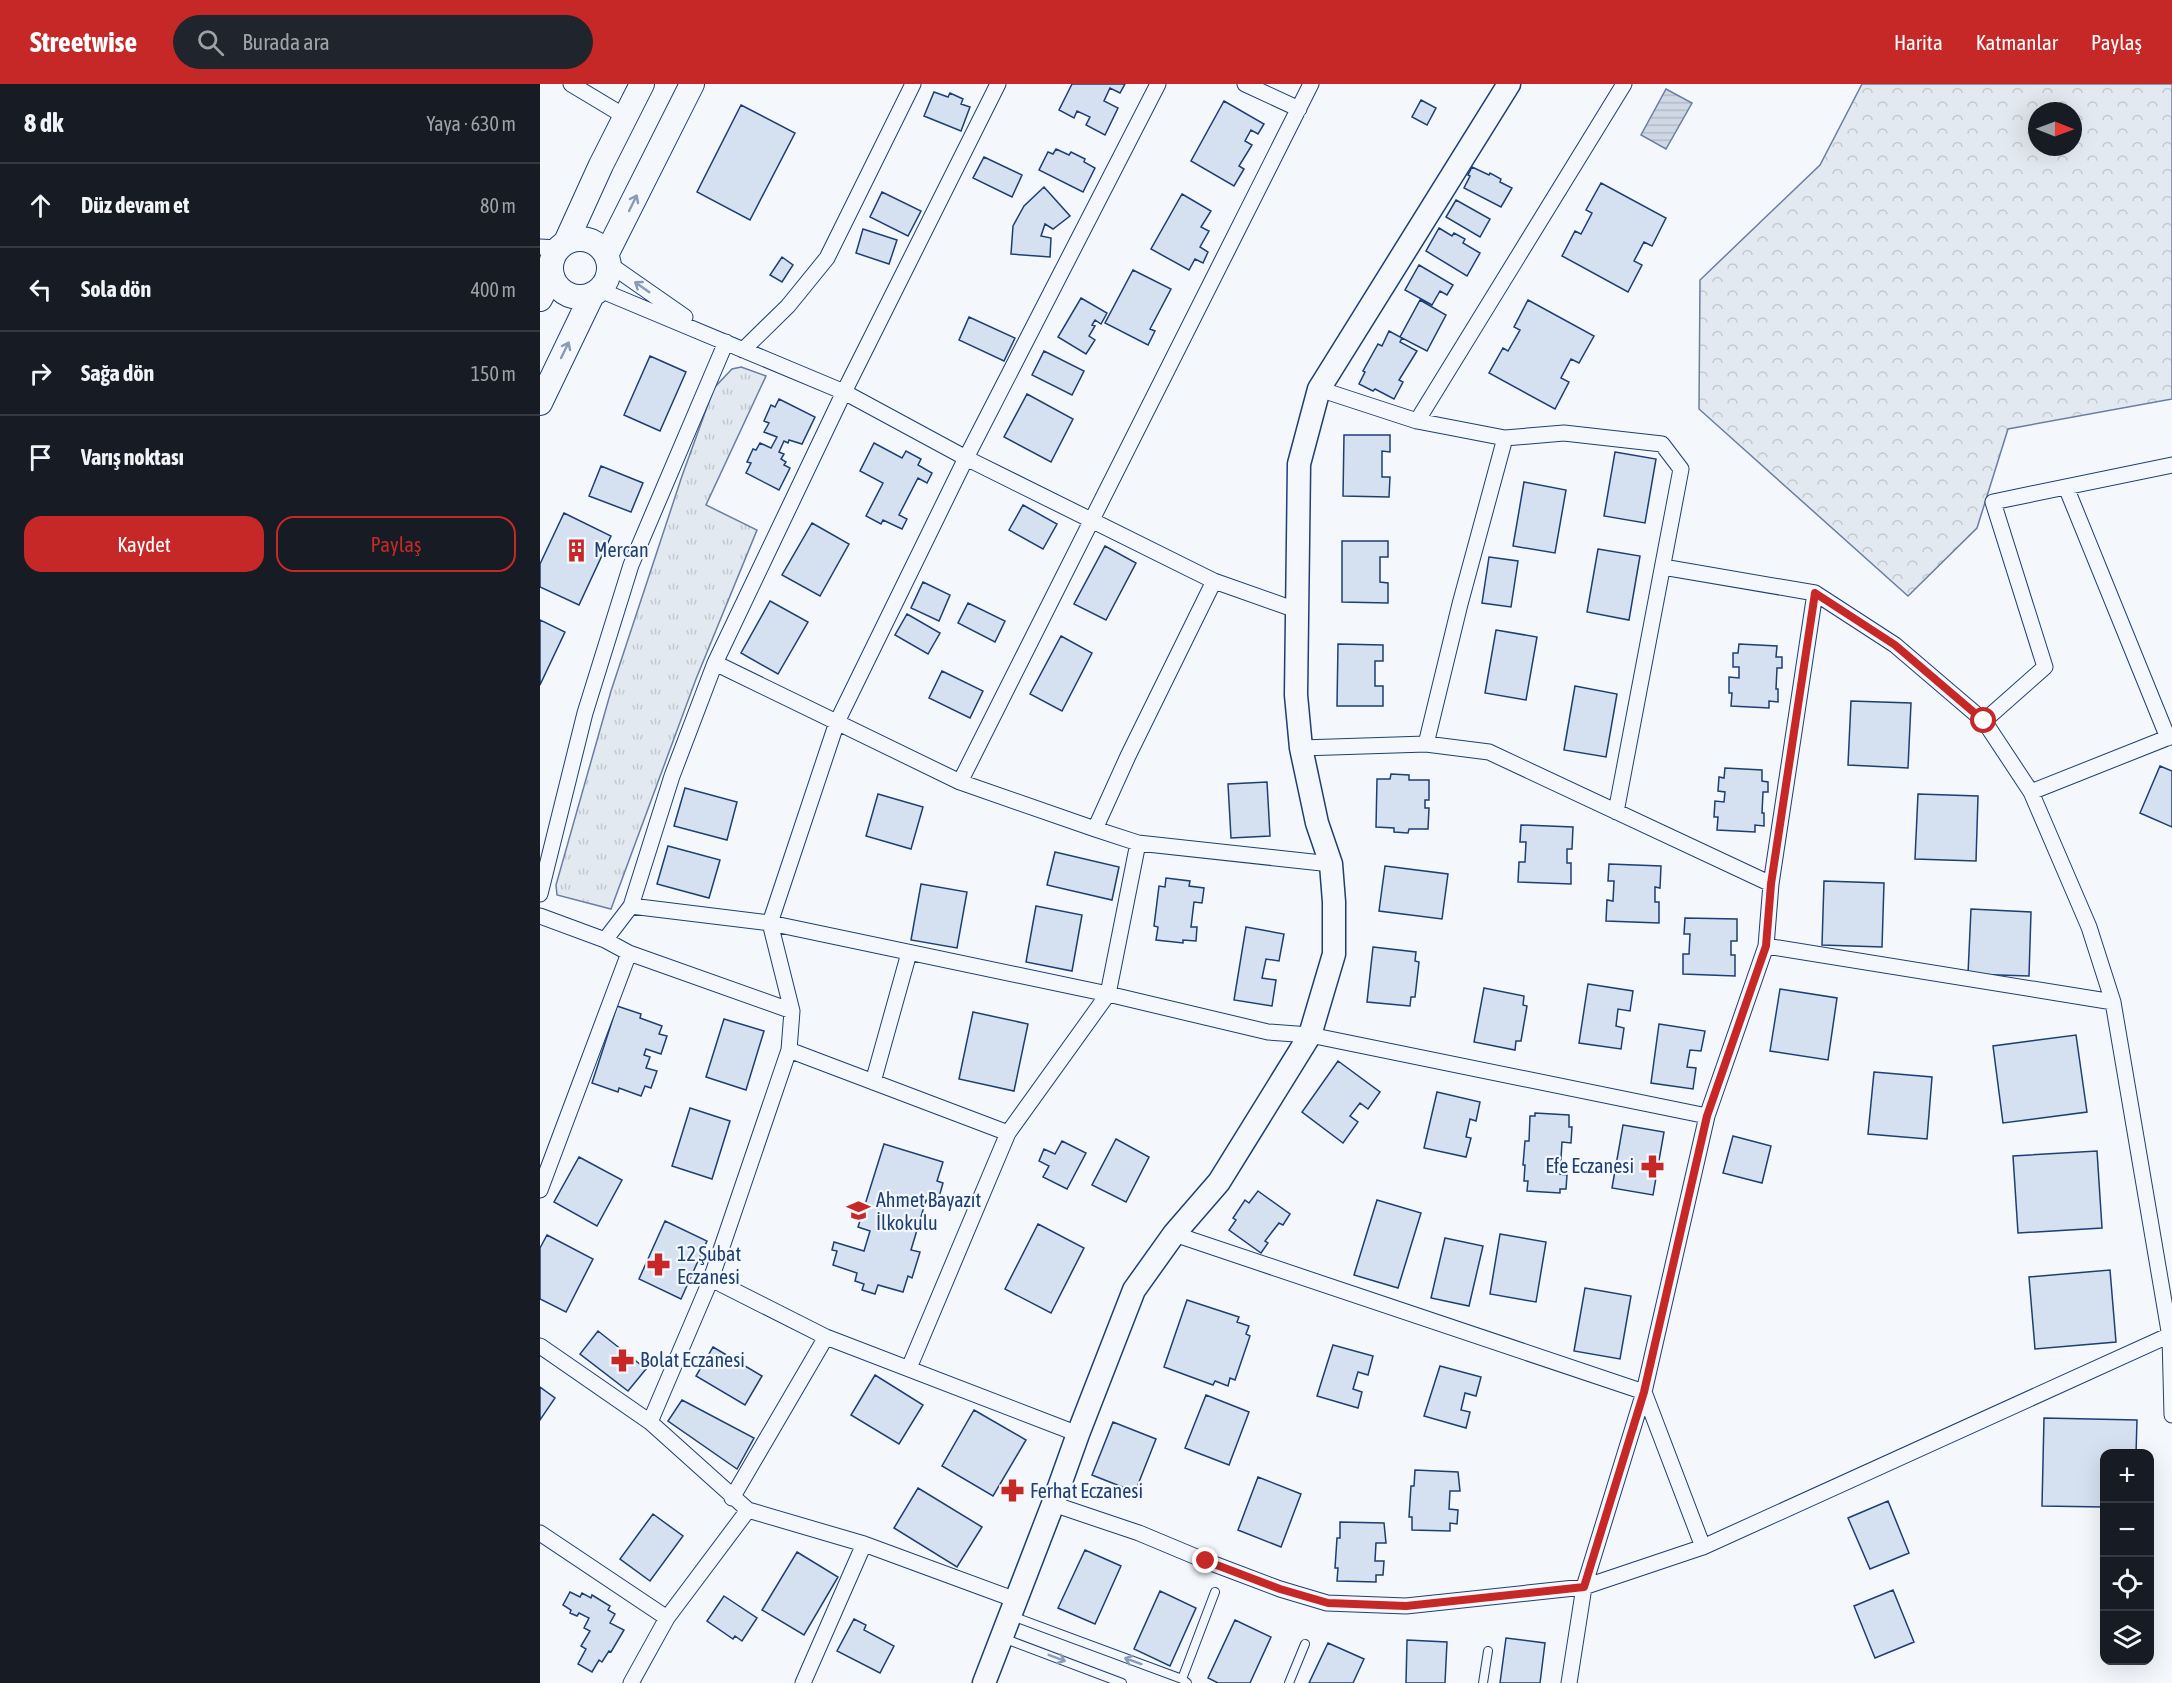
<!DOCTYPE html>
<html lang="tr">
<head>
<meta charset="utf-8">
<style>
  :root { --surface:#171b24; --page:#20242c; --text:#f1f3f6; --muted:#9ea1a6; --line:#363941; --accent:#c62828 }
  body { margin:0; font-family:"Asap Condensed",sans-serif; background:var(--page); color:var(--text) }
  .controls { position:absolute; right:18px; bottom:18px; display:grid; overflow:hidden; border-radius:12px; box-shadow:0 6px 24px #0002 }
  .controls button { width:54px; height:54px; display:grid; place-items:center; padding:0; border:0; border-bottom:2px solid var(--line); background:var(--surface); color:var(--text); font:30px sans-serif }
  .compass { position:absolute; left:1488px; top:18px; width:54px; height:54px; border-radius:50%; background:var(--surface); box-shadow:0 6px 24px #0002; rotate:91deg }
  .stop { position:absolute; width:18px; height:18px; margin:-14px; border:4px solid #c62828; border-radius:50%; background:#fff }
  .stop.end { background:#c62828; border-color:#fff; box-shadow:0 2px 6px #0008 }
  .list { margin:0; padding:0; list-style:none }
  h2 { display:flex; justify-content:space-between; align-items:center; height:78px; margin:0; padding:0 24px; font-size:26px }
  h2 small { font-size:20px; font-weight:400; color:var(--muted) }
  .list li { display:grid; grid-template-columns:39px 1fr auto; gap:18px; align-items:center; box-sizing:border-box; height:84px; padding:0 24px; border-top:2px solid var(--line) }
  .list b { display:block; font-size:22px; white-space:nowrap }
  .list em { font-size:20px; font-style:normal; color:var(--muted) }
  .actions { display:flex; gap:12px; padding:18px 24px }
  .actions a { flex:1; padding:14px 0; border:2px solid var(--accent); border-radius:18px; text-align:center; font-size:21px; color:var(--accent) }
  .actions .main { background:var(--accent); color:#fff }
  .icon { flex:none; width:33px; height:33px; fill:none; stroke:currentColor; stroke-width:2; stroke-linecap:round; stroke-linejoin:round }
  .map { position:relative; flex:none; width:1632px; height:1599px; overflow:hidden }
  header { display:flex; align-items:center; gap:36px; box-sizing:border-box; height:84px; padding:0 30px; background:var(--accent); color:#fff }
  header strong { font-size:28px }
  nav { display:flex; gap:33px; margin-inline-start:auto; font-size:21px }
  .search { width:420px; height:54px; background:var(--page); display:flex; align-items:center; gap:15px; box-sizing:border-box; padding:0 21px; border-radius:33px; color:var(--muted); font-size:22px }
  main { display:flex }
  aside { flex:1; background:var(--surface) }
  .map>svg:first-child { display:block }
  .forest { fill:url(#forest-crowns); stroke:#687fa3; stroke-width:1.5; fill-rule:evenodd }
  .park { fill:url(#park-tufts); stroke:#687fa3; stroke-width:1.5 }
  .water { fill:url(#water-rules); stroke:#687fa3; stroke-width:1.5 }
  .building { fill:#d5e0f0; stroke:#1d3f73; stroke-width:1.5 }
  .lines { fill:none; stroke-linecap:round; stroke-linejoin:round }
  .lane-casing { stroke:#1d3f73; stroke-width:10 }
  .street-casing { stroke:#1d3f73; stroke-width:17 }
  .secondary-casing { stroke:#1d3f73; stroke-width:25 }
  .primary-casing { stroke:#1d3f73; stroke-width:26 }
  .lane { stroke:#f4f7fb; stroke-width:8 }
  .street { stroke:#f4f7fb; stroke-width:15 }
  .secondary { stroke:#f4f7fb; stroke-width:22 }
  .primary { stroke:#f4f7fb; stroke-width:24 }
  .oneway { stroke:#889bb7 }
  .route { stroke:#c62828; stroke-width:8 }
  .labels { text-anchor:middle; stroke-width:4.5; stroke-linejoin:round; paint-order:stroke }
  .poi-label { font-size:20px; fill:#1d3f73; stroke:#f4f7fb; text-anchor:start }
</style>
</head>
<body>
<header>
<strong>Streetwise</strong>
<div class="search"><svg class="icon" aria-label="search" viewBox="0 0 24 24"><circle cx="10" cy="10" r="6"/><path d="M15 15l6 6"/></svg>Burada ara</div>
<nav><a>Harita</a><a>Katmanlar</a><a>Paylaş</a></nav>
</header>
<main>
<aside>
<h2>8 dk<small>Yaya · 630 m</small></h2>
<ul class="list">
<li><svg class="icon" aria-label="ahead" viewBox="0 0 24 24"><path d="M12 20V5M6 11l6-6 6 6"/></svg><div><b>Düz devam et</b></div><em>80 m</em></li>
<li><svg class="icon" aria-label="left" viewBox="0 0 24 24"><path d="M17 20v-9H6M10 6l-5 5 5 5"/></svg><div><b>Sola dön</b></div><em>400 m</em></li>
<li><svg class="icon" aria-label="right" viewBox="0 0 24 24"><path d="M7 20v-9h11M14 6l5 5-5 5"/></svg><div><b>Sağa dön</b></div><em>150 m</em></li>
<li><svg class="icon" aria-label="arrive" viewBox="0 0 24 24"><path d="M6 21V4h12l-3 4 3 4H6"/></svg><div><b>Varış noktası</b></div></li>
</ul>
<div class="actions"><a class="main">Kaydet</a><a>Paylaş</a></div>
</aside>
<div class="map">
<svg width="1632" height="1599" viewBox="0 0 1632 1599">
  <defs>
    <pattern id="forest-crowns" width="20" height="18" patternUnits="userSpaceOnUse" patternTransform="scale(1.5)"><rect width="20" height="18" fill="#e3e9f0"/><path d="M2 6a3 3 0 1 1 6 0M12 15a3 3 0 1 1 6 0" fill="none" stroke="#c2c9d1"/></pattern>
    <pattern id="park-tufts" width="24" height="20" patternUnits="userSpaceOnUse" patternTransform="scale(1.5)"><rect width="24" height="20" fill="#e3e9f0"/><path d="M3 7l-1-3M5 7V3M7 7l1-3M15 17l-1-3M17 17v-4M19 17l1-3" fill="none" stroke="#c2c9d1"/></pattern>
    <pattern id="water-rules" width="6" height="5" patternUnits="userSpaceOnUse" patternTransform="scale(1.5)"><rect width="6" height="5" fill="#cfd7e4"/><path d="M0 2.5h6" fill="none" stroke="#b1bac7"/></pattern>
  </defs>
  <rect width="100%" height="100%" fill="#f4f7fb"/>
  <path class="forest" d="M1322,0H1632V315L1468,345L1437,444L1368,512L1159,325L1160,196L1280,81ZM1497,27H1533V63H1497Z"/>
  <path class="park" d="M201,283L226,292L166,421L217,446L156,595L71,825L17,811L16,801L71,607L142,392L174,304L192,285Z"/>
  <path class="water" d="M1126,5L1152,19L1126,65L1101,51Z"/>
  <path class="building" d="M532,0H585L580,9L570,4L564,17L578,24L565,51L546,41L550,33L537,27L534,34L519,26Z
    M394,8L408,13L410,9L423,15L421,20L430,23L421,47L384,32Z
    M881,16L896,24L887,41L872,33Z
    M684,17L724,40L718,50L711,46L705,57L712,61L699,82L704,85L694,102L651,77Z
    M201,21L255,49L210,136L157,108Z
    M516,65L529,71L531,68L545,75L544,78L555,84L543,108L499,86L508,68L513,70Z
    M444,73L482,91L472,113L433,94Z
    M932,83L949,91L950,89L961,95L960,98L972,104L961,123L924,104L930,92L928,91Z
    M1061,99L1126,134L1112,162L1104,158L1094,177L1102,181L1088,208L1022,172L1035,147L1041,150L1052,129L1046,126Z
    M504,103L530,132L513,145L505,140L501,152L511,154L510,173L471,170L473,142L484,122Z
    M342,108L381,127L368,152L330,133Z
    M642,110L671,127L661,143L669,147L660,163L668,168L663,179L655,175L649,186L611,165Z
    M916,116L950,135L940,153L906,133Z
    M899,144L912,152L914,149L925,155L923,159L940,169L927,192L886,167Z
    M323,145L357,156L349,180L316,169Z
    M242,173L253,181L242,198L230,191Z
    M879,181L913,201L907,211L900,207L892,221L865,206Z
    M593,186L631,205L610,245L615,247L608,261L565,239Z
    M541,214L567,229L561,240L555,236L552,241L555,242L549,252L555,256L546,270L518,253Z
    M880,216L906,231L887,267L860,253Z
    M988,216L1054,252L1039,279L1031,275L1021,294L1029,298L1015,325L949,289L963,264L968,267L980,246L974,243Z
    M429,233L475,254L464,277L419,256Z
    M849,247L862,254L860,258L877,267L859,296L863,298L854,315L835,305L833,307L819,300L825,288L823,287L838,260L842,262Z
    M504,267L544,287L532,311L492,291Z
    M110,272L146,288L120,347L84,331Z
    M487,310L533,335L511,378L464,353Z
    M239,315L275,333L262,360L249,356L248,359L244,357L239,368L244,370L241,375L246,378L244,381L250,384L239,406L206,389L211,379L207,378L213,365L216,366L220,359L231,364L237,353L224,348L229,339L224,337L231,321L235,323Z
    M804,351H850V368L842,367V393H850L849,413L803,412Z
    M334,359L362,374L366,367L381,375L378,381L392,389L387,399L378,394L359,431L367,435L362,445L343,436L341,440L326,432L343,399L320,387Z
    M1075,368L1116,375L1105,439L1064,432Z
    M61,382L103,399L91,428L49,412Z
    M984,398L1026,406L1015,469L973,462Z
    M483,421L517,440L503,465L469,446Z
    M24,429L71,452L39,521L0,503V480Z
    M272,439L309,460L280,512L242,491Z
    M802,457H848V473H840V498L848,499V519L802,518Z
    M565,462L596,479L566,536L534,520Z
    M1058,465L1100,472L1089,536L1047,528Z
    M949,473L978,477L971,523L942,519Z
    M383,498L410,511L399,537L371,524Z
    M230,517L268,538L238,590L201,569Z
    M428,519L465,537L455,558L418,539Z
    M367,530L400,549L388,570L355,551Z
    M0,536L25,548L0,601Z
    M956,546L997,553L986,616L945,609Z
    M521,552L552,569L522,627L490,610Z
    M798,560L843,561V577H835V602H843V622H797Z
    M1199,560L1237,562L1236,573H1242V584H1237L1236,605H1238V618L1229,617V624L1191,622L1192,609H1189V593L1199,594V583H1193V569H1198Z
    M402,587L443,607L430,634L389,614Z
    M1035,602L1077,610L1066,673L1024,666Z
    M1311,617L1371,619L1368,684L1308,681Z
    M1620,682L1632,687V743L1600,729Z
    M1185,684L1222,686V697L1228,698V708H1223L1222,729H1224V742L1215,741V748L1177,746L1178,733H1174L1175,717L1184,718L1185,708L1178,707L1179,693L1184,694Z
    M851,690L869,691V696H889V716H885V724H889L888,745H869L868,749L854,748V744L836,743L837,695H850Z
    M727,698L730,752L691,754L688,700Z
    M145,704L197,718L187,756L134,742Z
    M338,710L383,723L371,765L326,752Z
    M1378,710L1438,712L1436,777L1375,775Z
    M981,741L1033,743L1032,765H1027V779H1031V800L978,798L979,778H985L986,758H980Z
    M128,762L180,776L169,814L117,800Z
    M515,768L579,783L572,816L507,801Z
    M1069,780L1121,782L1120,804L1115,803V818H1119V839L1066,837L1067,816L1073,817L1074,797H1068Z
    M845,782L908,790L902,835L839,827Z
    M626,794L650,797L649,802L664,804L662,819L654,818L651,843H657L656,857L643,856V859L616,856L618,843L614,842L619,802L625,803Z
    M1284,797L1344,799L1342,863L1282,861Z
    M381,800L427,808L417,864L371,856Z
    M496,822L542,831L532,887L486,878Z
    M1431,825L1491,828L1489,892L1428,890Z
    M1145,834L1197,835V857H1191V871H1195V892L1143,890V870H1149L1150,850H1144Z
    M706,843L744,850L739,877L726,875L722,894L736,896L732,922L694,916Z
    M833,863L876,868L875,877L879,878L875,913H871L870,922L827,918Z
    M1048,900L1093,907L1090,927L1078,925L1076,942L1084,944L1081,965L1039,959Z
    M944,904L984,912L983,921L987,922L981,957H976L975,966L934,958Z
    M1240,905L1297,914L1288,976L1230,967Z
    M77,922L101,930L100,934L122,942L119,950L127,952L121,970L106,965L104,971L110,973L106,984L117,987L111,1004L105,1002L101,1012L79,1004L78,1008L52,999Z
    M433,928L488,940L474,1007L419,995Z
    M184,935L224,947L206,1006L166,993Z
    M1119,940L1165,947L1161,967L1150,966L1147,983L1156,984L1153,1005L1111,999Z
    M1536,951L1547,1028L1463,1039L1453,962Z
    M798,977L840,1008L828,1025L820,1019L810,1032L818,1038L803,1059L762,1028Z
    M1334,988L1392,993L1387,1055L1328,1050Z
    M897,1008L940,1018L936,1037L930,1035L926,1053L931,1054L926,1073L884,1064Z
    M150,1024L190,1037L172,1095L132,1082Z
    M995,1029L1029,1031V1043H1032L1031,1059L1022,1058L1020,1090L1027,1091L1026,1105H1020V1109L987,1107L988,1097H984L985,1081H983L985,1057H989L990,1032H995Z
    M1083,1041L1124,1048L1113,1111L1072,1104Z
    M1193,1052L1231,1062L1222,1099L1183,1089Z
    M576,1055L609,1073L586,1118L552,1101Z
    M522,1057L546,1069L527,1105L503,1093L509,1082L499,1077L504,1065L515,1070Z
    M344,1060L403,1078L397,1097L403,1099L397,1120L386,1116L371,1166L380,1168L372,1194L368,1192L363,1208L338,1201L335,1210L322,1206L324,1200L315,1197L317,1189L293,1181L297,1167L292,1166L294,1158L324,1167L330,1147L318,1143Z
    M1557,1067L1562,1144L1478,1149L1473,1072Z
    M39,1073L82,1096L57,1142L14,1118Z
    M718,1107L750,1130L743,1141L739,1139L725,1157L728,1159L721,1169L689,1146L696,1136L693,1134L705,1116L709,1119Z
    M837,1116L881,1129L858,1204L814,1191Z
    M125,1137L167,1157L141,1215L99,1195Z
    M498,1140L544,1164L511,1229L465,1205Z
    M960,1150L1006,1158L996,1218L950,1210Z
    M7,1151L53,1175L26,1228L0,1215V1164Z
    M905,1154L943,1162L929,1222L891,1214Z
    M1570,1186L1576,1258L1495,1265L1489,1193Z
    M1045,1204L1091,1212L1080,1275L1034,1267Z
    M647,1216L699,1233L697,1238L709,1242L706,1250L710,1252L695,1296L690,1294L688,1302L675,1297L673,1301L624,1283Z
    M58,1247L106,1285L88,1307L40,1270Z
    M793,1261L833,1272L828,1291L818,1288L813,1305L822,1308L818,1324L777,1312Z
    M173,1263L222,1292L205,1321L156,1292Z
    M900,1282L941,1293L936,1312L925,1309L921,1326L930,1328L926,1344L884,1332Z
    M335,1291L383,1321L359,1360L311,1331Z
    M0,1303L15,1314L0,1336Z
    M666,1311L709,1328L689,1381L645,1364Z
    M142,1316L214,1354L197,1385L128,1337Z
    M434,1326L486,1356L453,1412L402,1382Z
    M1504,1334L1597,1336L1596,1370H1564V1423L1502,1422Z
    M573,1338L616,1355L595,1408L552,1391Z
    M875,1386L918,1388L920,1407H910L909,1425L918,1426L917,1440L910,1439V1447L872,1446V1433H869L871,1402H874Z
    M718,1393L761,1410L741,1463L698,1446Z
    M378,1404L442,1443L417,1483L354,1444Z
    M1348,1417L1369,1469L1330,1485L1308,1434Z
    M113,1430L143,1452L110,1497L80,1475Z
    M800,1438L844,1439L846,1459H836L835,1477H844L843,1491H836V1498L797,1497L798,1484H795L797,1454H800Z
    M545,1466L581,1482L555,1540L518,1524Z
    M257,1468L298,1493L264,1551L222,1526Z
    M1353,1506L1374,1558L1335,1574L1314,1522Z
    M620,1507L656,1524L630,1582L594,1565Z
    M30,1508L40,1513L42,1509L51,1514L52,1511L70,1522L68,1526L75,1530L70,1539L84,1546L71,1568L69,1567L62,1578L59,1576L52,1588L38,1580L46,1565L41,1562L50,1547L44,1544L49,1534L39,1529L37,1532L30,1529L31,1526L23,1521Z
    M184,1512L217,1534L202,1557L195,1552L193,1555L167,1537Z
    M314,1535L326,1541L324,1546L354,1562L340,1589L297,1567Z
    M695,1536L731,1553L710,1599H678L668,1594Z
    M966,1554L1005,1559L1000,1599H960Z
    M867,1556L907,1558L905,1599H866Z
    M788,1559L824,1575L813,1599H769Z"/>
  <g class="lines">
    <defs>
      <path id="lane" d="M472,1532L642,1595L647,1599
        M463,1554L582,1599
        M642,1595L675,1508
        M749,1599L765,1560
        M943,1599L948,1567"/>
      <path id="street" d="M31,0L86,33
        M705,0L759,25
        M0,163L18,164
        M69,180L145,233
        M60,206L304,308L426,374L674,497L756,526
        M203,266L248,222L287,174L373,0
        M779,305L877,337L965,354L1024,349L1122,360L1141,385L1076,728
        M877,337L1084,0
        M1526,403L1628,654
        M1123,483L1275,509L1355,561L1444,637L1491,708L1549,843L1573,918L1630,1253L1632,1331
        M175,579L304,308L458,0
        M1444,637L1505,583L1453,418L1632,381
        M886,660L920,520L965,354
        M761,664L886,660L949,668L1231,800
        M420,698L771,0
        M1491,708L1632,652
        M555,745L588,672L674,497
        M0,810L45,629L91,481L186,258
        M91,822L230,839L568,910L728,948L770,951L1167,1032
        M0,832L65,856L91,822L132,692L175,579L420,698L555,745L598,759L791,780
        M65,856L89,869L252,927
        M1226,862L1573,918
        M249,966L468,1049
        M333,998L369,869
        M0,1106L89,869
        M634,1150L1104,1308L1163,1463
        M171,1195L286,1253L538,1350
        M0,1262L110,1338L208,1426L324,1460L476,1516
        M369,1284L468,1049L568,910L598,759
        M110,1338L171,1195L249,966L252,927L230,839L297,638L426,374L618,0
        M192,1414L286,1253
        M513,1420L599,1449L666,1477L740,1505L787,1519L866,1522L1044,1503L1163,1463L1632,1250
        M0,1449L127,1534
        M91,1599L127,1534L208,1426
        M263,1599L324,1460
        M1029,1599L1044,1503L1104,1308L1167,1032L1226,862L1231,800L1275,509"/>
      <path id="secondary" d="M444,1599L513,1420L538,1350L594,1206L634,1150L679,1098L770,951L794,870V818L791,780L777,739L761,664L756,611L759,380L779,305L969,0"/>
      <path id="primary" d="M11 184a29 29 0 1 1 58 0a29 29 0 1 1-58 0Z
        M26,158L61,81L102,0
        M66,171L152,0
        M0,215L12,192
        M0,319L52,211"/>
    </defs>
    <use href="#lane" class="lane-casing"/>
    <use href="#street" class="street-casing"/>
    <use href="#secondary" class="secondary-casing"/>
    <use href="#primary" class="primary-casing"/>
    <use href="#lane" class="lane"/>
    <use href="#street" class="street"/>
    <use href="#secondary" class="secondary"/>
    <use href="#primary" class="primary"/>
  </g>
  <defs><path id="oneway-shaft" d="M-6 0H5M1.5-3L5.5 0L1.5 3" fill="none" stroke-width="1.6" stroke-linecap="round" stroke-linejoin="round" transform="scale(1.5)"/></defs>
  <g class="oneway">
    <use href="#oneway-shaft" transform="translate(93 119) rotate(-64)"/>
    <use href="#oneway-shaft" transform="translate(102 203) rotate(-145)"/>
    <use href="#oneway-shaft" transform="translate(25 266) rotate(-64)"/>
    <use href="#oneway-shaft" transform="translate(517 1574) rotate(21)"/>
    <use href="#oneway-shaft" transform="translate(593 1577) rotate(-160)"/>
  </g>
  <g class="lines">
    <path class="route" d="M666,1477L740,1505L788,1519L866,1522L1044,1503L1104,1308L1167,1032L1226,862L1231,800L1275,509L1355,561L1444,637"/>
  </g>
  <defs>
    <symbol id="building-bare" viewBox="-9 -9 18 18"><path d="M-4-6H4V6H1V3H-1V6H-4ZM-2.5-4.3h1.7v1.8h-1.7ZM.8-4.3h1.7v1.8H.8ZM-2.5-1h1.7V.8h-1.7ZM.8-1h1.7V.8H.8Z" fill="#c62828" stroke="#f4f7fb" stroke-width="2.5" paint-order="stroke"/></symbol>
    <symbol id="pharmacy-bare" viewBox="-9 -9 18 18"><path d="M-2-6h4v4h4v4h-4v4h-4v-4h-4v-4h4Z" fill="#c62828" stroke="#f4f7fb" stroke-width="2.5" paint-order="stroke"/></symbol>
    <symbol id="school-bare" viewBox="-9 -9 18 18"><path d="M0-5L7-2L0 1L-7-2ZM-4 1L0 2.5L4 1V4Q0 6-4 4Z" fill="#c62828" stroke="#f4f7fb" stroke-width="2.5" paint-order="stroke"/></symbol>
  </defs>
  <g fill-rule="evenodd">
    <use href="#building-bare" x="20" y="450" width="33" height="33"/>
    <use href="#pharmacy-bare" x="1096" y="1066" width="33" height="33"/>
    <use href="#school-bare" x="302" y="1110" width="33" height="33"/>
    <use href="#pharmacy-bare" x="102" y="1164" width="33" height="33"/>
    <use href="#pharmacy-bare" x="66" y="1260" width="33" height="33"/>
    <use href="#pharmacy-bare" x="456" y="1390" width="33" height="33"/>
  </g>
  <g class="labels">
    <g class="poi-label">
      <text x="54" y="473">Mercan</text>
      <text x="1094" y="1089" text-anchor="end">Efe Eczanesi</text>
      <text x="336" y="1123">Ahmet Bayazıt<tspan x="336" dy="23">İlkokulu</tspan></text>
      <text x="137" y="1177">12 Şubat<tspan x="137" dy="23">Eczanesi</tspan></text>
      <text x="100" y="1283">Bolat Eczanesi</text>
      <text x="490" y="1414">Ferhat Eczanesi</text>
    </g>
  </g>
</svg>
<div class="controls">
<button>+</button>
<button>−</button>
<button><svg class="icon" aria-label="locate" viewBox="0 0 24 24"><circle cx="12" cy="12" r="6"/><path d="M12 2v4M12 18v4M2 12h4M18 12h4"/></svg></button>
<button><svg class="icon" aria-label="layers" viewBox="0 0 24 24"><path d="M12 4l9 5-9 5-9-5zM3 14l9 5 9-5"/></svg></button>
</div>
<svg class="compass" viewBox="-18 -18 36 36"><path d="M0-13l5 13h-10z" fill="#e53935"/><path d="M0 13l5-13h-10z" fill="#9ea1a6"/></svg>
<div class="stop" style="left:1444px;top:637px"></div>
<div class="stop end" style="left:666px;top:1477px"></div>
</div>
</main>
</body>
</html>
